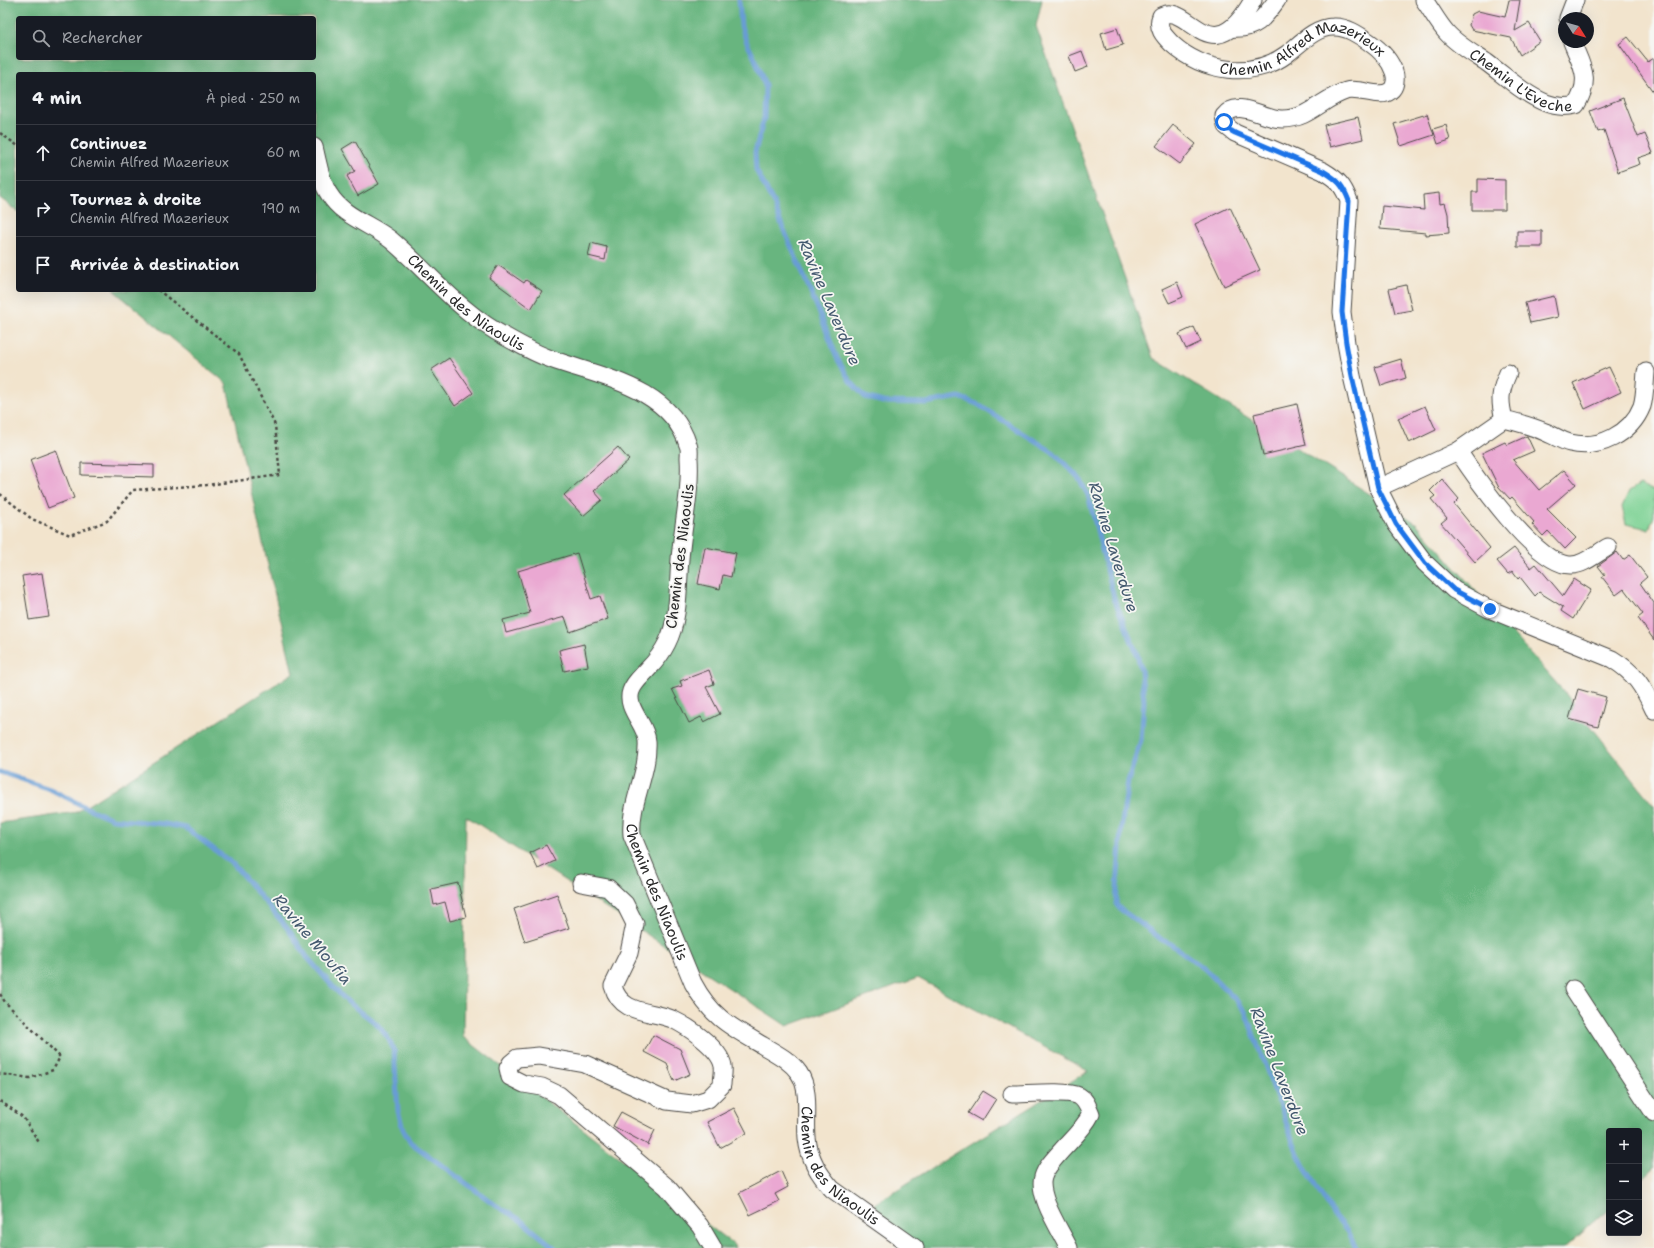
<!DOCTYPE html>
<html lang="fr">
<head>
<meta charset="utf-8">
<style>
  :root { --surface:#171b24; --page:#242831; --text:#f1f3f6; --muted:#9ea1a6; --line:#363941 }
  body { margin:0; font-family:"Shantell Sans",sans-serif; background:var(--page); color:var(--text) }
  .controls { position:absolute; right:12px; bottom:12px; display:grid; overflow:hidden; border-radius:4px; box-shadow:0 4px 16px #0002 }
  .controls button { width:36px; height:36px; display:grid; place-items:center; padding:0; border:0; border-bottom:1px solid var(--line); background:var(--surface); color:var(--text); font:20px sans-serif }
  .compass { position:absolute; left:1558px; top:12px; width:36px; height:36px; border-radius:50%; background:var(--surface); box-shadow:0 4px 16px #0002; rotate:127deg }
  .stop { position:absolute; width:12px; height:12px; margin:-9px; border:3px solid #1a73e8; border-radius:50%; background:#fff }
  .stop.end { background:#1a73e8; border-color:#fff; box-shadow:0 1px 4px #0008 }
  .list { margin:0; padding:0; list-style:none }
  h2 { display:flex; justify-content:space-between; align-items:center; height:52px; margin:0; padding:0 16px; font-size:17px }
  h2 small { font-size:13px; font-weight:400; color:var(--muted) }
  .list li { display:grid; grid-template-columns:26px 1fr auto; gap:12px; align-items:center; box-sizing:border-box; height:56px; padding:0 16px; border-top:1px solid var(--line) }
  .list b { display:block; font-size:15px; white-space:nowrap }
  .list p { margin:0; font-size:13px; white-space:nowrap; color:var(--muted) }
  .list em { font-size:13px; font-style:normal; color:var(--muted) }
  .icon { flex:none; width:22px; height:22px; fill:none; stroke:currentColor; stroke-width:2; stroke-linecap:round; stroke-linejoin:round }
  .map { position:relative; flex:none; width:1654px; height:1248px; overflow:hidden }
  .search { position:absolute; background:var(--surface); box-shadow:0 4px 16px #0002; left:16px; top:16px; width:300px; height:44px; display:flex; align-items:center; gap:10px; box-sizing:border-box; padding:0 14px; border-radius:4px; color:var(--muted); font-size:15px }
  .panel { position:absolute; background:var(--surface); box-shadow:0 4px 16px #0002; left:16px; top:72px; width:300px; height:220px; border-radius:4px }
  .map>svg:first-child { display:block }
  .green { fill:#80d396; stroke:#567f60 }
  .forest { fill:#68b57f; stroke:#4a7055; fill-rule:evenodd }
  .lines { fill:none; stroke-linecap:round; stroke-linejoin:round }
  .stream { stroke:#689dd4; stroke-width:5 }
  .building { fill:#eaa8d2 }
  .minor-casing { stroke:#494743; stroke-width:19 }
  .path { stroke:#494743; stroke-width:2.5; stroke-dasharray:3 3; stroke-linecap:butt }
  .minor { stroke:#fff; stroke-width:17 }
  .route { stroke:#1a73e8; stroke-width:5 }
  .labels { text-anchor:middle; stroke-width:3.5; stroke-linejoin:round; paint-order:stroke }
  .street-label { font-size:15px; fill:#2b2b2b; stroke:#f6f6f2 }
  .water-label { font-size:16px; font-style:italic; fill:#43596f; stroke:#f6f6f2 }
</style>
</head>
<body>
<div class="map">
<svg width="1654" height="1248" viewBox="0 0 1654 1248">
  <rect width="100%" height="100%" fill="#f6f6f2"/>
  <filter id="ink" filterUnits="userSpaceOnUse"><feTurbulence type="fractalNoise" baseFrequency=".025" numOctaves="2"/><feDisplacementMap in="SourceGraphic" scale="8" xChannelSelector="R" yChannelSelector="G"/><feConvolveMatrix kernelMatrix="1 2 1 2 8 2 1 2 1" color-interpolation-filters="sRGB"/></filter>
  <filter id="wash" filterUnits="userSpaceOnUse"><feTurbulence type="fractalNoise" baseFrequency=".012" numOctaves="4" result="noise"/><feDisplacementMap in="SourceGraphic" scale="16" xChannelSelector="R" yChannelSelector="G"/><feGaussianBlur stdDeviation="0.9" result="paint"/><feColorMatrix in="noise" values="0 0 0 0 0 0 0 0 0 0 0 0 0 0 0 0 0 1.4 0 .05"/><feComposite in="paint" operator="in"/></filter>
  <g filter="url(#wash)">
    <rect width="100%" height="100%" fill="#f2e4cd"/>
    <path class="green" d="M1640,484L1654,491V516L1649,529L1626,524L1622,507L1629,491Z"/>
    <path class="forest" d="M0,0H1042L1036,26L1153,358L1416,523L1565,693L1654,806V1167L1639,1181V1131H1609V1208L1564,1248H900L874,1204L1088,1071L918,978L787,1026L466,816L463,1037L734,1245L735,1248H0V823L77,812L293,673L226,383L113,290H314V74H18V212L0,198ZM18,18H314V58H18Z"/>
    <g class="lines">
      <path class="stream" d="M739,0L741,26L747,43L755,59L765,85L764,118L755,152L756,170L774,204L781,223L818,309L837,358L850,381L865,397L883,402L926,403L959,397L977,404L1053,452L1079,478L1088,495L1115,601L1137,654L1141,670L1144,701L1141,740L1128,781L1121,830L1116,904L1120,909L1151,931L1162,940L1171,944L1205,969L1236,1000L1245,1011L1297,1152L1305,1168L1335,1217L1347,1231L1356,1248
        M0,772L50,789L87,808L113,819L165,824L186,828L233,864L288,929L307,957L335,989L348,1002L377,1024L388,1038L394,1050L398,1111L403,1129L410,1142L497,1206L519,1219L555,1248"/>
    </g>
    <g id="blocks">
      <path class="building" d="M1509,0H1520L1515,31L1529,23L1540,41L1520,55L1511,38L1472,30L1469,25L1472,14L1478,11L1505,17Z
        M1117,28L1123,45L1106,50L1101,33Z
        M1628,37L1648,62L1654,58V93L1619,44Z
        M1082,51L1088,67L1075,72L1069,56Z
        M1623,98L1638,137L1645,134L1653,153L1638,158L1640,164L1618,172L1604,130L1598,132L1590,111Z
        M1427,114L1434,135L1401,146L1394,124Z
        M1358,117L1363,139L1330,147L1324,125Z
        M1173,125L1196,144L1180,164L1156,146Z
        M1446,125L1450,140L1438,144L1433,129Z
        M355,141L379,184L358,196L347,176L355,171L342,149Z
        M1478,179L1505,180V210H1472V192H1478Z
        M1439,193L1440,204L1445,203L1448,214L1449,233L1426,235V233L1380,229L1382,206L1424,210L1423,195Z
        M1230,207L1260,270L1224,286L1195,224Z
        M1517,231H1542V247H1517Z
        M591,243L607,247L605,260L588,256Z
        M498,265L524,283L526,280L542,291L531,309L489,278Z
        M1177,282L1183,297L1169,303L1162,289Z
        M1406,285L1412,310L1395,313L1389,289Z
        M1554,296L1558,317L1530,323L1525,303Z
        M1194,327L1201,342L1186,349L1179,334Z
        M449,358L473,393L455,406L431,370Z
        M1401,359L1406,378L1381,386L1375,367Z
        M1609,367L1621,392L1585,409L1573,383Z
        M1297,404L1306,445L1263,455L1254,414Z
        M1425,406L1436,430L1409,443L1398,418Z
        M1527,436L1534,451L1513,460L1539,490L1564,470L1576,484L1547,509L1576,538L1565,549L1548,531L1543,536L1532,524L1534,522L1512,497L1510,499L1498,486L1482,453L1505,442L1507,445Z
        M618,447L629,460L594,491L602,500L583,516L564,495Z
        M56,450L74,498L48,508L30,460Z
        M81,463L154,465V477L81,475Z
        M1442,479L1459,499L1454,504L1490,548L1475,562L1441,523L1447,518L1431,499L1435,496L1430,491Z
        M705,547L736,553L731,577L723,575L720,589L698,584Z
        M1514,548L1531,568L1536,564L1563,596L1574,579L1591,590L1573,619L1561,611L1563,607L1539,592L1535,596L1520,577L1518,579L1512,571L1508,574L1497,561Z
        M1617,552L1623,560L1630,555L1647,577L1640,583L1654,603V640L1638,618L1643,614L1624,589L1616,595L1602,577L1605,575L1598,566Z
        M577,553L591,599L600,596L608,619L570,632L565,617L506,633L503,620L530,613L518,571Z
        M42,573L49,617L29,620L22,576Z
        M584,644L588,666L564,671L559,650Z
        M709,670L714,684L706,687L720,714L704,722L701,717L689,723L672,689L682,686L680,681Z
        M1578,689L1606,697L1598,727L1569,719Z
        M546,845L555,861L538,869L530,853Z
        M458,883L466,917L450,921L445,902L434,905L431,889Z
        M557,894L569,928L525,942L514,909Z
        M653,1035L680,1049L690,1074L674,1081L667,1064L644,1052Z
        M983,1091L996,1099L982,1121L968,1113Z
        M734,1108L747,1133L720,1148L707,1122Z
        M621,1112L655,1130L648,1145L613,1126Z
        M781,1171L788,1187L775,1194L779,1201L750,1215L739,1193Z"/>
    </g>
  </g>
  <g filter="url(#ink)">
    <use href="#blocks" fill-opacity="0" stroke="#494743" stroke-width="1"/>
    <g class="lines">
      <defs>
        <g id="minor">
          <path id="s1" d="M1253,0C1210,76 1189,0 1161,16C1156,28 1164,36 1172,44C1203,72 1252,80 1287,54C1300,44 1315,27 1333,27C1346,26 1359,35 1369,42C1379,49 1390,59 1394,72C1396,77 1396,87 1390,91C1380,99 1359,87 1346,91C1323,98 1309,119 1283,119C1264,120 1238,97 1224,116L1226,126L1235,133L1323,171C1338,180 1343,185 1349,201L1342,312L1346,343L1352,376L1378,488L1396,524L1425,563L1454,590L1489,609L1612,659C1635,673 1643,686 1654,710"/>
          <path id="s2" d="M1424,0C1432,11 1438,23 1447,33C1458,45 1472,53 1486,62C1505,76 1524,94 1546,103C1556,107 1567,107 1576,105C1592,79 1582,67 1572,42"/>
          <path d="M1568,18L1575,0"/>
          <path d="M1232,28C1256,30 1264,18 1277,0"/>
          <path id="s3" d="M314,147C318,162 320,181 329,194C343,217 371,224 391,240C430,273 460,313 506,337C520,345 536,354 551,359C600,377 670,387 688,445C690,449 689,454 689,458C691,489 684,519 681,549C677,579 681,616 667,643C662,653 655,662 648,669C642,676 634,682 631,691C625,708 646,724 647,741C649,774 629,803 632,835L693,983C711,1017 731,1027 762,1045C775,1053 790,1060 799,1073C811,1091 805,1117 807,1138C809,1159 819,1174 832,1189L915,1248"/>
          <path d="M1508,373C1500,391 1499,400 1504,419C1519,423 1532,426 1545,432C1553,435 1562,441 1570,443C1599,450 1631,434 1642,406C1645,396 1645,383 1646,372"/>
          <path d="M1458,451C1476,478 1536,565 1570,565C1583,566 1597,553 1608,547"/>
          <path d="M1378,488L1458,451L1504,419"/>
          <path d="M581,883L608,888L625,904L635,924L629,953L613,986C621,1015 650,1010 672,1019C687,1026 720,1048 723,1066C724,1072 722,1079 722,1085L708,1099L692,1104L667,1101L585,1064L539,1056L517,1058L511,1063L508,1068L510,1077L524,1084L542,1087L559,1095L667,1187L700,1226L713,1248"/>
          <path d="M1573,989L1654,1113"/>
          <path d="M1012,1094C1027,1094 1067,1090 1079,1096C1086,1100 1088,1107 1091,1114C1084,1128 1073,1138 1062,1150C1055,1158 1046,1167 1043,1177C1037,1196 1061,1231 1069,1248"/>
        </g>
      </defs>
      <use href="#minor" class="minor-casing"/>
      <path class="path" d="M0,133L18,146
        M0,494L32,519L70,535L107,521L133,490L207,485L280,475L275,425L239,354L158,290
        M0,994L5,1002L60,1057L53,1070L30,1078L0,1074
        M0,1101L23,1117L40,1144"/>
      <use href="#minor" class="minor"/>
    </g>
  </g>
  <g class="lines" filter="url(#ink)">
    <path class="route" d="M1224,122L1228,129L1235,133L1323,171C1338,180 1343,185 1349,201L1342,312L1346,343L1352,376L1378,488L1396,524L1425,563L1454,590L1490,609"/>
  </g>
  <g class="labels">
    <g class="street-label">
      <text dy="5" stroke="none"><textPath href="#s1" startOffset="291">Chemin Alfred Mazerieux</textPath></text>
      <text dy="5" stroke="none"><textPath href="#s2" startOffset="130">Chemin L'Eveche</textPath></text>
      <text dy="5" stroke="none"><textPath href="#s3" startOffset="226">Chemin des Niaoulis</textPath></text>
      <text transform="translate(680 556) rotate(-83)" y="5">Chemin des Niaoulis</text>
      <text dy="5" stroke="none"><textPath href="#s3" startOffset="969">Chemin des Niaoulis</textPath></text>
      <text dy="5" stroke="none"><textPath href="#s3" startOffset="1316">Chemin des Niaoulis</textPath></text>
    </g>
    <g class="water-label">
      <text transform="translate(830 302) rotate(67)" y="6">Ravine Laverdure</text>
      <text transform="translate(1114 547) rotate(73)" y="6">Ravine Laverdure</text>
      <text transform="translate(313 939) rotate(50)" y="6">Ravine Moufia</text>
      <text transform="translate(1280 1071) rotate(69)" y="6">Ravine Laverdure</text>
    </g>
  </g>
</svg>
<div class="controls">
<button>+</button>
<button>−</button>
<button><svg class="icon" aria-label="layers" viewBox="0 0 24 24"><path d="M12 4l9 5-9 5-9-5zM3 14l9 5 9-5"/></svg></button>
</div>
<svg class="compass" viewBox="-18 -18 36 36"><path d="M0-13l5 13h-10z" fill="#e53935"/><path d="M0 13l5-13h-10z" fill="#9ea1a6"/></svg>
<div class="stop" style="left:1224px;top:122px"></div>
<div class="stop end" style="left:1490px;top:609px"></div>
<div class="search"><svg class="icon" aria-label="search" viewBox="0 0 24 24"><circle cx="10" cy="10" r="6"/><path d="M15 15l6 6"/></svg>Rechercher</div>
<section class="panel">
<h2>4 min<small>À pied · 250 m</small></h2>
<ul class="list">
<li><svg class="icon" aria-label="ahead" viewBox="0 0 24 24"><path d="M12 20V5M6 11l6-6 6 6"/></svg><div><b>Continuez</b><p>Chemin Alfred Mazerieux</p></div><em>60 m</em></li>
<li><svg class="icon" aria-label="right" viewBox="0 0 24 24"><path d="M7 20v-9h11M14 6l5 5-5 5"/></svg><div><b>Tournez à droite</b><p>Chemin Alfred Mazerieux</p></div><em>190 m</em></li>
<li><svg class="icon" aria-label="arrive" viewBox="0 0 24 24"><path d="M6 21V4h12l-3 4 3 4H6"/></svg><div><b>Arrivée à destination</b></div></li>
</ul>
</section>
</div>
</body>
</html>
